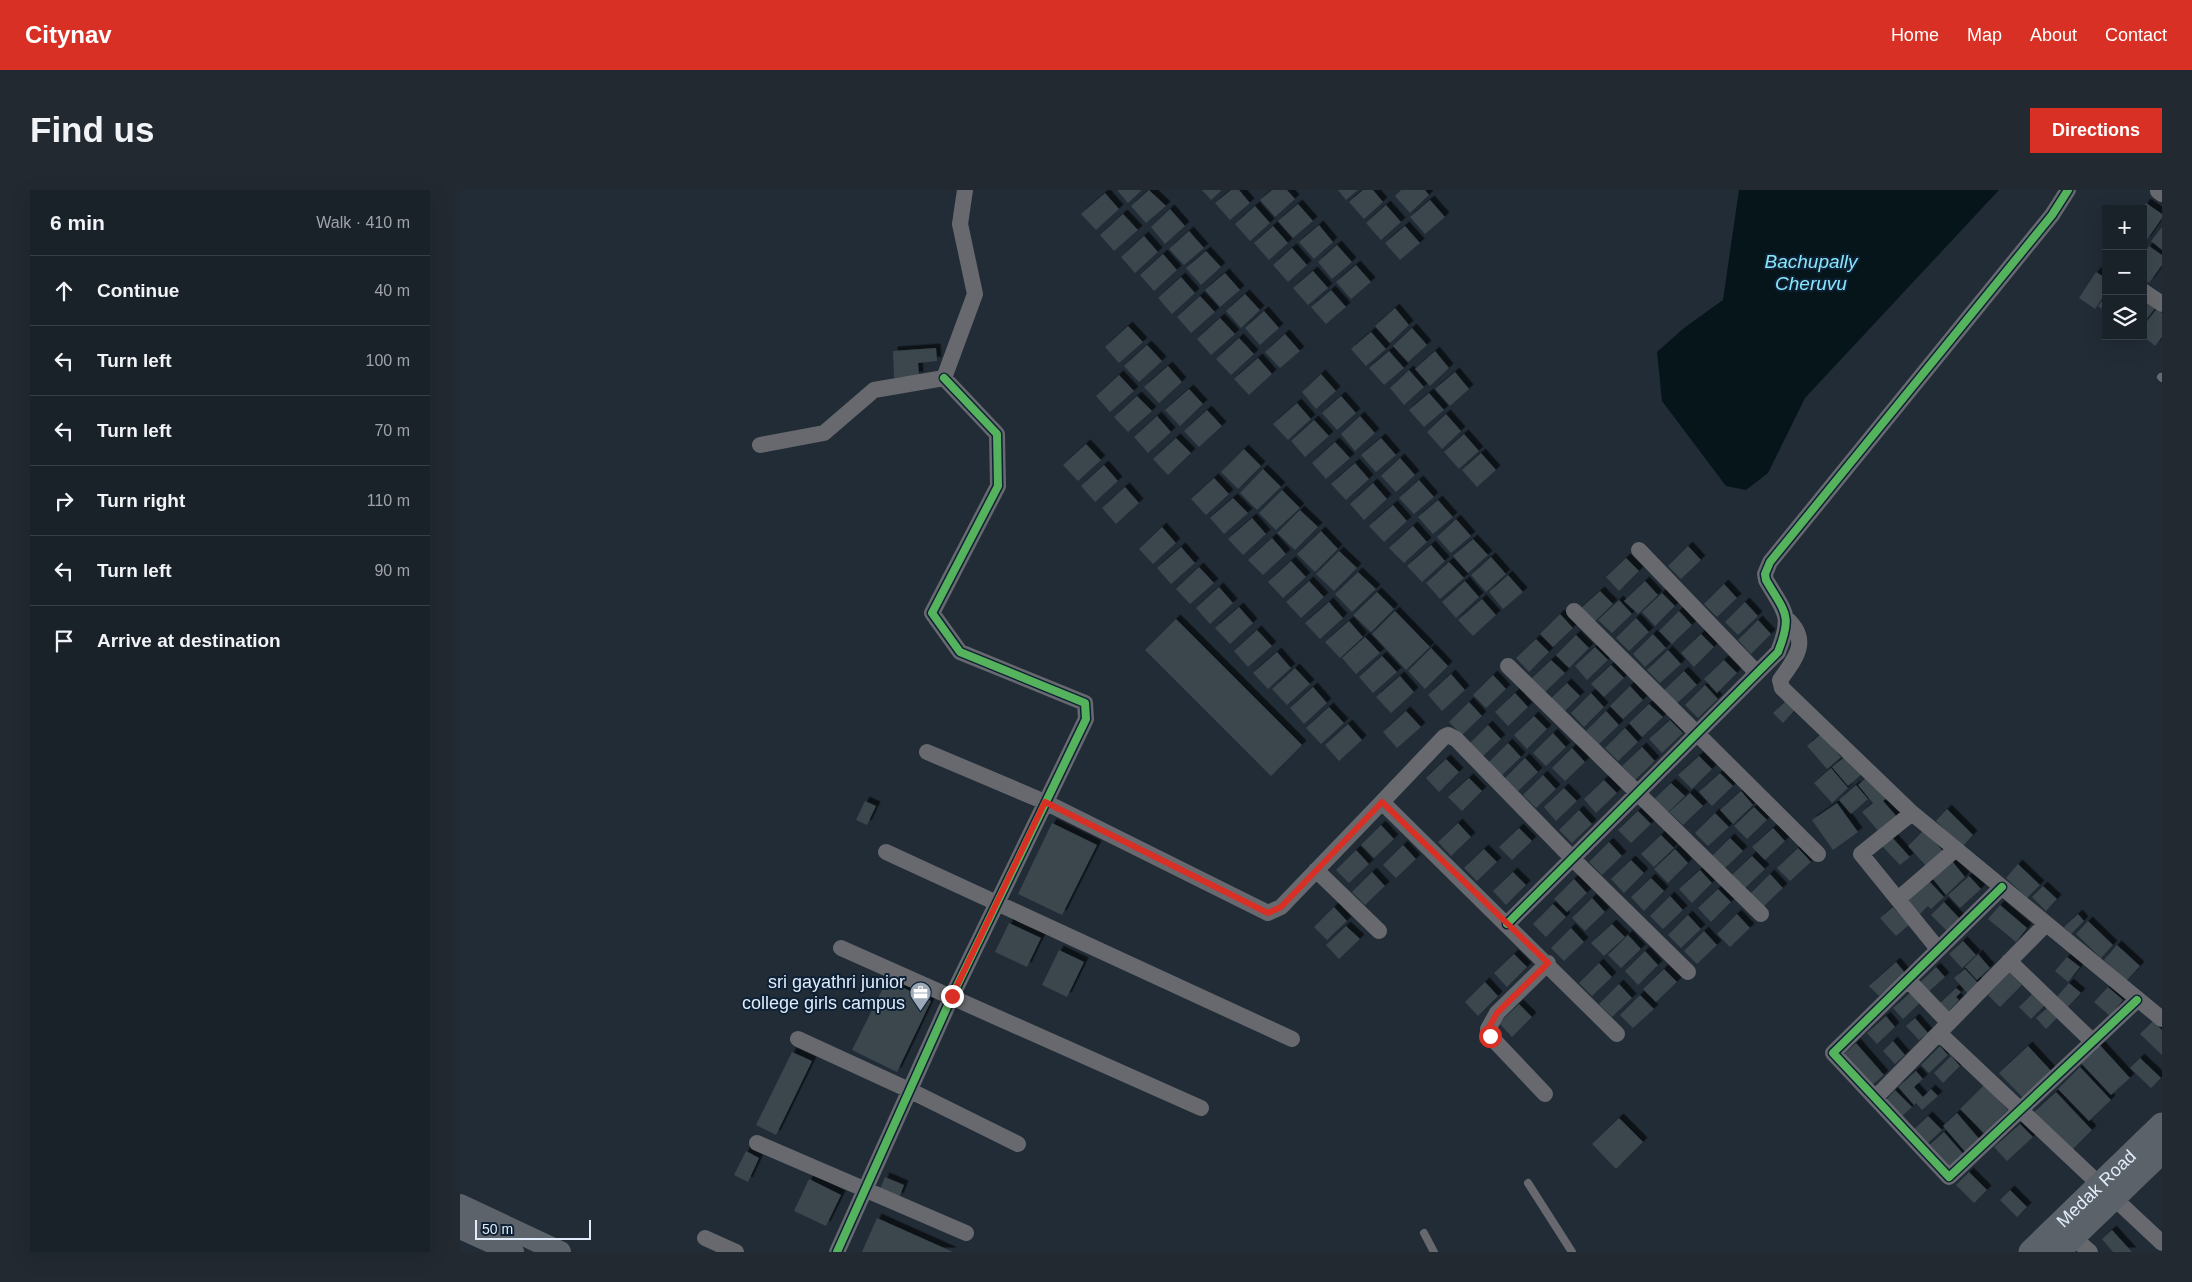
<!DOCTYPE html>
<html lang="en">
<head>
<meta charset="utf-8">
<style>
  :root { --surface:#192129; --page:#222931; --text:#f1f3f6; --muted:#9fa3a8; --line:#373e46; --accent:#d93025 }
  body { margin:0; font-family:Arial,sans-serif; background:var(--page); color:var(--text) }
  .controls { position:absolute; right:15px; top:15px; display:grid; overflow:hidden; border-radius:0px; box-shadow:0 5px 20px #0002 }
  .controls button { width:45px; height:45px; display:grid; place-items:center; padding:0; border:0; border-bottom:1px solid var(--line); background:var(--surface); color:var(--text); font:25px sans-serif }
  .scale { position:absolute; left:15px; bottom:12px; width:116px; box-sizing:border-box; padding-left:5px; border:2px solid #e0ecfb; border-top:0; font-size:14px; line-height:18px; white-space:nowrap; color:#e0ecfb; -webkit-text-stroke:4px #0e2135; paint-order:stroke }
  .stop { position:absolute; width:15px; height:15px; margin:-11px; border:4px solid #d93025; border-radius:50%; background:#fff }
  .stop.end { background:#d93025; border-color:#fff; box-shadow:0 1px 5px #0008 }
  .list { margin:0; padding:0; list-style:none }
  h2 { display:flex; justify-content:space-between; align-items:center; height:65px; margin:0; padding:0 20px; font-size:21px }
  h2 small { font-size:16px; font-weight:400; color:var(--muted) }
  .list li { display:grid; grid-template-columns:32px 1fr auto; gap:15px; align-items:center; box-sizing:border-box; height:70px; padding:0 20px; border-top:1px solid var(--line) }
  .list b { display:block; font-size:19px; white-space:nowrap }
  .list em { font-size:16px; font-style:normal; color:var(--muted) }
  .icon { flex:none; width:28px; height:28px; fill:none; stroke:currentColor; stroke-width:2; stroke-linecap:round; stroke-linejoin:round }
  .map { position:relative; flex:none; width:1702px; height:1062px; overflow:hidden; border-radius:0px }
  header { display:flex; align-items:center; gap:30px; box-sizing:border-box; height:70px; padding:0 25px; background:var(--accent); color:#fff }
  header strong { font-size:24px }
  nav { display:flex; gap:28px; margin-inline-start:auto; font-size:18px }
  .intro { display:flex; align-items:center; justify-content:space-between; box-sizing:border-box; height:120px; padding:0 30px }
  h1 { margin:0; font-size:35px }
  .button { padding:12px 22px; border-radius:0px; background:var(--accent); color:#fff; font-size:18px; font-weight:700 }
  main { display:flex; gap:30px; padding:0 30px }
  aside { flex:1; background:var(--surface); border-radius:0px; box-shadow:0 5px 20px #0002 }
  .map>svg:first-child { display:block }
  .water { fill:#05151a }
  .building { fill:#3a464e; filter:url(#shadow) }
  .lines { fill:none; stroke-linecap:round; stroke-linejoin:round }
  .lane { stroke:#67696e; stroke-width:8 }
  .street { stroke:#67696e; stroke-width:16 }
  .secondary { stroke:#5d636a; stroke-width:22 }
  .primary { stroke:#5b6269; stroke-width:25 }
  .cycleway-casing { stroke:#0e2135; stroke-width:11 }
  .cycleway { stroke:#56b35d; stroke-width:8 }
  .route { stroke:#d93025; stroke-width:6 }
  .labels { text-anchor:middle; stroke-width:4; stroke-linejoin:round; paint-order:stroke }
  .poi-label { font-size:18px; fill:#e0ecfb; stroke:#0e2135; text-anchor:end }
  .street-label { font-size:18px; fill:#e0ecfb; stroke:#0e2135 }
  .water-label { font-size:19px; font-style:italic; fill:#88e6fb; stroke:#0e2135 }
</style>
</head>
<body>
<header>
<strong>Citynav</strong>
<nav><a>Home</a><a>Map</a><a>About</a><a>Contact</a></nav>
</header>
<div class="intro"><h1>Find us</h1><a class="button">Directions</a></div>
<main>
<aside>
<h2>6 min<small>Walk · 410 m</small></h2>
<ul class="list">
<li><svg class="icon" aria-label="ahead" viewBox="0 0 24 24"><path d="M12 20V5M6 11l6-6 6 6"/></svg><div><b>Continue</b></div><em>40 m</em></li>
<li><svg class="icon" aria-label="left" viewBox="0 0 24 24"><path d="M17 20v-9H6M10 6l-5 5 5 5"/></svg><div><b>Turn left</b></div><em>100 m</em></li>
<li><svg class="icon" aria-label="left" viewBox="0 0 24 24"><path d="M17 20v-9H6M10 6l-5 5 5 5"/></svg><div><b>Turn left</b></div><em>70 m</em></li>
<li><svg class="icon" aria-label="right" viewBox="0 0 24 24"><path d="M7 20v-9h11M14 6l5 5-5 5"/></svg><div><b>Turn right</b></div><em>110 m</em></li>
<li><svg class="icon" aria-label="left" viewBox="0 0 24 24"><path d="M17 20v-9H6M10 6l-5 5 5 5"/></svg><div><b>Turn left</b></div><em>90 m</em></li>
<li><svg class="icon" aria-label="arrive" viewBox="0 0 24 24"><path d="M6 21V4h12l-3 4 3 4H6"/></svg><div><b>Arrive at destination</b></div></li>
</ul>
</aside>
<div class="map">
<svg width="1702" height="1062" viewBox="0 0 1702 1062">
  <defs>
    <filter id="shadow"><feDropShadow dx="4.5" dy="-4.5" stdDeviation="0" flood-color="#0009"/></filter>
  </defs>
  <rect width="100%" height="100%" fill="#212c37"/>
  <path class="water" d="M1279,0H1539L1345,208L1308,283L1286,300L1266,296L1202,211L1197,162L1224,138L1263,110Z"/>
  <path class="building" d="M657,0H682L668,13Z
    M689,0L706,16L686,33L671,16Z
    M742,0H762L751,10Z
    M771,0H779L790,13L770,30L755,13Z
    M812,0H827L835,9L815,27L800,10Z
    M878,0H898L886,10Z
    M903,0H913L923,12L904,29L889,12Z
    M941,0H965L969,5L950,23L935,6Z
    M645,3L659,19L636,40L621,24Z
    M970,10L985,27L965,44L950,27Z
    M1686,13L1702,24V28L1686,51L1683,48L1682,19Z
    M838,14L853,31L833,48L818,31Z
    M926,15L941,32L921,50L906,33Z
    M795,16L810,33L790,51L775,34Z
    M710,19L725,36L705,54L691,37Z
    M663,24L678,40L654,61L640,45Z
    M859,35L873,52L854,69L839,52Z
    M813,36L828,53L809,70L794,53Z
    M945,36L960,53L940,70L925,53Z
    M1702,37V60L1691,51Z
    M729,41L744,58L724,75L709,59Z
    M684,46L698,62L675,83L661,67Z
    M877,55L892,72L872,89L858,72Z
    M1689,56L1702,65V75L1689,93L1683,88V65Z
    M832,58L847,75L828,92L813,75Z
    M746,61L761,77L741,95L726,78Z
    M703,64L717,80L694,101L680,85Z
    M896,75L911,92L891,109L876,92Z
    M853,81L868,98L848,115L833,98Z
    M1636,82L1646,88V103L1635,119L1619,108Z
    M765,83L780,100L760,117L745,100Z
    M721,87L735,103L712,124L698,108Z
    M871,100L886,117L866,134L851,117Z
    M785,104L800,120L781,138L766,121Z
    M1646,105V122L1638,116Z
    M740,106L755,122L731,143L717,127Z
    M1683,110L1695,118L1683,134Z
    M935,118L949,135L930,153L915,136Z
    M1697,119L1702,123V147L1695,156L1683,146V136Z
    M804,121L819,138L800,155L785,138Z
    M760,128L775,144L751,165L737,149Z
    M668,136L683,152L659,173L645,157Z
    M952,138L967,155L948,172L933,156Z
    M911,142L926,159L906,176L891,159Z
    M825,144L840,161L820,178L805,162Z
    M779,148L794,164L771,185L756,169Z
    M687,155L702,171L679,192L664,176Z
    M476,158L477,171L458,173L459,186L434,188L433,161Z
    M929,161L944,178L924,195L909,178Z
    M975,161L989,178L970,196L955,179Z
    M798,168L812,184L789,205L774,189Z
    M708,176L722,192L699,213L684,197Z
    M949,180L964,197L944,215L930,198Z
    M995,182L1009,199L990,216L975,199Z
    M861,184L876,201L856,219L842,202Z
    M659,185L674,201L650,222L636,206Z
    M729,199L743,214L720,236L705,220Z
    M969,203L984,220L964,237L949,220Z
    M677,206L692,221L668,242L654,227Z
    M881,206L896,223L877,240L862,223Z
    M837,213L851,229L828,250L813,234Z
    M747,220L762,236L739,257L724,241Z
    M986,224L1001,241L982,259L967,242Z
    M697,226L711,242L688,263L674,247Z
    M900,226L915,243L895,261L881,244Z
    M854,230L869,246L845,267L831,251Z
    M1004,244L1019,261L999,279L984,262Z
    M716,248L731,263L708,285L693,269Z
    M921,248L936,265L916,282L901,265Z
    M875,252L890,268L866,289L852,273Z
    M626,254L641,270L618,291L603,275Z
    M784,259L801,276L778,299L761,282Z
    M1021,263L1036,280L1017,297L1002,280Z
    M940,268L955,285L936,302L921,286Z
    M895,273L909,289L886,310L871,294Z
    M644,275L658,291L635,312L621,296Z
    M803,279L821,297L797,320L780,303Z
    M754,288L769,304L746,325L731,309Z
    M959,290L974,307L954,324L939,308Z
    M913,293L927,309L904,330L890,314Z
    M665,297L679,313L656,334L642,318Z
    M822,300L840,318L816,340L799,323Z
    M773,308L788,323L764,344L750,328Z
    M978,310L993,327L973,344L958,327Z
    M933,315L947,331L924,352L909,336Z
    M840,320L858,337L835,360L817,343Z
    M792,328L806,344L783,365L768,349Z
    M996,329L1011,346L991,363L977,347Z
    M953,336L967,352L944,373L929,358Z
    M702,337L716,353L693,374L679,359Z
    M861,341L878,359L855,382L837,364Z
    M812,348L826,364L803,385L788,370Z
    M1013,349L1028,365L1008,383L993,366Z
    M971,355L985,371L962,392L947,376Z
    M1228,356L1241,370L1221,389L1208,376Z
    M721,357L735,373L711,394L697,378Z
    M879,361L897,378L874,401L856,384Z
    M1031,367L1046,384L1026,402L1011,385Z
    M1166,368L1179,381L1159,401L1146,387Z
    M831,371L846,387L823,408L808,392Z
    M989,372L1004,388L980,409L966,393Z
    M739,377L754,393L730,414L716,399Z
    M898,382L916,399L892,422L875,404Z
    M1048,385L1063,402L1043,419L1029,402Z
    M849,391L864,407L841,428L826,412Z
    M1005,391L1019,407L996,428L982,412Z
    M1185,391L1198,405L1178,424L1164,411Z
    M1264,394L1277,408L1257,427L1244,414Z
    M759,397L773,413L750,434L736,418Z
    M1140,401L1153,414L1132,434L1119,420Z
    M917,402L934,419L911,442L893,425Z
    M1202,403L1215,416L1195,436L1182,422Z
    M1022,409L1036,425L1013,446L998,430Z
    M1159,410L1172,424L1152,443L1138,430Z
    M869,412L883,428L860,449L845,433Z
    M1285,412L1298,426L1278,445L1265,432Z
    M779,417L793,433L770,454L755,438Z
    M935,421L970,457L946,480L912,444Z
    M1219,421L1232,435L1212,454L1199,441Z
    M1100,424L1113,438L1093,457L1080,444Z
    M1176,428L1189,442L1169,461L1156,448Z
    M716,429L842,555L811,586L685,460Z
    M1298,430L1311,444L1291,464L1278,450Z
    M889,431L903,447L880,468L865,452Z
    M797,440L812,456L788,477L774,461Z
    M1193,444L1206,458L1185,477L1173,464Z
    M1241,444L1254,457L1234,477L1221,463Z
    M1116,445L1129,458L1109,478L1096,465Z
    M905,447L920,463L896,484L882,468Z
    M1076,449L1089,462L1069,482L1056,468Z
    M1135,457L1148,470L1127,490L1115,476Z
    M971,458L988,476L965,499L948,481Z
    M1208,460L1221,474L1200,493L1187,480Z
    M817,462L831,478L808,499L793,483Z
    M922,466L937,482L913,503L899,487Z
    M1091,470L1105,483L1084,503L1071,489Z
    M1264,470L1277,483L1257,503L1244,489Z
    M1151,475L1164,488L1144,507L1131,494Z
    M835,478L850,494L827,515L812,499Z
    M1224,481L1237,495L1216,514L1203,501Z
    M991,484L1005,500L982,521L968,505Z
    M1033,485L1046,499L1026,518L1013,505Z
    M940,486L954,502L931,523L916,507Z
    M1107,493L1120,506L1100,526L1087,512Z
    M1245,495L1258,509L1238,528L1225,515Z
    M1170,496L1183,510L1163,529L1150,516Z
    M853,497L867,513L844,534L830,518Z
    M1055,503L1068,517L1048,536L1035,522Z
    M1131,503L1144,517L1124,537L1111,523Z
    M1326,511L1335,520L1323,533L1313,523Z
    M1009,512L1022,526L1002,545L989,532Z
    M1189,514L1203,527L1182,547L1169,533Z
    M869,517L884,533L861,554L846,538Z
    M946,521L961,537L937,558L923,542Z
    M1146,521L1159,535L1139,554L1126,541Z
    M1074,526L1087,539L1067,559L1054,545Z
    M1210,530L1223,543L1202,563L1189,549Z
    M888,534L902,550L879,571L865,555Z
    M1028,535L1041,549L1021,568L1008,555Z
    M1165,538L1178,552L1158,571L1145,558Z
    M1093,543L1106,557L1086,576L1073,563Z
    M1361,544L1381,567L1367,579L1347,556Z
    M1048,553L1061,567L1041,586L1028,573Z
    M1182,557L1195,571L1175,590L1162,576Z
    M1112,558L1125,572L1105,591L1092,578Z
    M1387,565L1402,584L1388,596L1372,577Z
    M1239,566L1252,579L1232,599L1218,585Z
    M1065,568L1078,582L1058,601L1045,588Z
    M986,569L999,582L979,602L966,588Z
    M1371,578L1388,598L1372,613L1354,593Z
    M1260,583L1273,596L1252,616L1239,602Z
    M1083,585L1096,599L1076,618L1063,605Z
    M1408,586L1427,608L1423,611L1438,628L1421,644L1402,622L1413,613L1398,595Z
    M1009,588L1022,601L1002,621L988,607Z
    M1144,590L1157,603L1136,623L1124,609Z
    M1211,593L1225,606L1204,626L1191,612Z
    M1396,595L1408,609L1391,624L1379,610Z
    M1104,598L1117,611L1096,631L1084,617Z
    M1281,601L1293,615L1273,634L1260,620Z
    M1230,603L1243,616L1223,635L1209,622Z
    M405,611L416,616L407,635L396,630Z
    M1377,613L1398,642L1373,660L1352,630Z
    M1294,617L1307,630L1287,649L1274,636Z
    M1487,619L1513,645L1502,657L1476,631Z
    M1119,620L1132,634L1112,653L1099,640Z
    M1178,621L1191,634L1171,653L1158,640Z
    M1255,623L1269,637L1248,656L1235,643Z
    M592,633L637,655L602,725L558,704Z
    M998,633L1011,647L991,666L978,652Z
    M921,635L934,649L914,668L901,655Z
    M1059,638L1072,651L1052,670L1039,657Z
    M1313,638L1325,651L1305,670L1292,657Z
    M1464,640L1484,662L1467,677L1448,656Z
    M1429,644L1450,667L1440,675L1419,653Z
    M1201,645L1214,658L1194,677L1181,664Z
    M1270,648L1283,661L1262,681L1250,668Z
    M1149,652L1162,666L1142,685L1129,672Z
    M943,655L956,669L936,688L923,675Z
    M1338,658L1351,672L1330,691L1317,678Z
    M1024,659L1037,672L1017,691L1004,678Z
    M1215,659L1228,673L1208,693L1194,679Z
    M896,660L909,674L889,693L876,680Z
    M1292,666L1305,679L1285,698L1272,685Z
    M1171,670L1184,683L1164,703L1151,689Z
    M1492,671L1505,687L1486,705L1472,688Z
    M1558,674L1580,695L1567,708L1546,688Z
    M1240,680L1252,693L1232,713L1219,699Z
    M912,682L925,696L905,715L892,702Z
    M1053,682L1066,695L1046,715L1033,701Z
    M1310,684L1323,698L1303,717L1290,704Z
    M1509,686L1521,699L1500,718L1488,705Z
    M1191,688L1204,701L1184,721L1171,707Z
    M1114,689L1127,703L1107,722L1094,709Z
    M1469,691L1484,707L1471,719L1468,716L1458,726L1445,712Z
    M1583,696L1597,709L1586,721L1572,707Z
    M1258,699L1271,712L1251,732L1238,718Z
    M1210,706L1223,720L1203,739L1190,726Z
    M1132,708L1145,722L1125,741L1112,728Z
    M1484,712L1502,731L1489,743L1471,725Z
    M1093,714L1106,727L1086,747L1073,734Z
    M1540,715L1567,738L1556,752L1528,729Z
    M874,717L887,731L867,750L854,737Z
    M1433,717L1449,735L1436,746L1420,728Z
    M1277,724L1290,738L1270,757L1257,744Z
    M1618,724L1624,731L1611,744L1604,737Z
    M1228,725L1241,739L1221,758L1208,745Z
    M1628,731L1653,755L1641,768L1616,744Z
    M549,733L581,748L567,777L535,762Z
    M1152,734L1165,747L1144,766L1131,753Z
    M886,736L900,749L879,769L866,755Z
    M1111,738L1124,752L1104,771L1091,758Z
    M1244,741L1257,755L1237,774L1224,761Z
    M1168,745L1181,759L1161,778L1148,765Z
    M1503,751L1516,765L1502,778L1489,764Z
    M1657,755L1680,776L1666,791L1644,770Z
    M599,760L624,772L607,807L582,795Z
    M1185,761L1198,775L1178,795L1165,781Z
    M1054,764L1067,777L1047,797L1034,783Z
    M1518,764L1530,778L1517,790L1505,777Z
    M1607,767L1620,777L1608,792L1595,781Z
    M1436,772L1445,783L1419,806L1409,796Z
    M1139,773L1152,787L1132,806L1119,793Z
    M1476,777L1485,787L1466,804L1457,795Z
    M1204,779L1217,792L1196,812L1183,799Z
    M1505,779L1520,795L1509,805L1494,788Z
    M1549,782L1562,795L1540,817L1528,805Z
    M427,790L471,811L437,882L392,860Z
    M1025,792L1038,806L1018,826L1005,812Z
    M1609,793L1621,803L1604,821L1593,811Z
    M1159,794L1172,808L1152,827L1139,814Z
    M1648,797L1663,810L1650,826L1634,812Z
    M1496,798L1501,802L1496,807L1499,810L1486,824L1478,815Z
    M1451,802L1461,812L1443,829L1433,818Z
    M1573,803L1585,815L1571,829L1559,817Z
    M1180,805L1194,819L1173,838L1160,825Z
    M1059,814L1072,827L1052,847L1039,833Z
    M1589,816L1599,826L1586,839L1576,828Z
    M1426,826L1435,837L1417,854L1407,843Z
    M1455,828L1468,843L1459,850L1446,836Z
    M1693,831L1702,840V865L1680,844Z
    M1433,851L1445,865L1435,874L1423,861Z
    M1396,853L1424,885L1411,896L1383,865Z
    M1638,853L1670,888L1651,905L1619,871Z
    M1480,856L1488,865L1469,883L1461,875Z
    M1568,856L1593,883L1565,910L1539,883Z
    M332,862L352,871L316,945L296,935Z
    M1491,866L1500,876L1483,893L1474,883Z
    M1680,868L1701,888L1691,898L1670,878Z
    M1620,877L1651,910L1629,931L1598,899Z
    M1456,881L1463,889L1454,897L1463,907L1471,899L1478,906L1462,920L1456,913L1454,915L1438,897Z
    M1524,895L1548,920L1524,943L1500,919Z
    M1435,900L1452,917L1441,927L1425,911Z
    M1596,902L1632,940L1610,962L1573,923Z
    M1497,923L1521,951L1507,964L1483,936Z
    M1468,926L1482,940L1465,956L1451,942Z
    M1159,928L1183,952L1156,979L1132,954Z
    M1560,934L1573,947L1547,971L1534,957Z
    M1484,942L1506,967L1488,983L1466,958Z
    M286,961L299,968L288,992L274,985Z
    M1509,982L1527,1000L1514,1013L1496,995Z
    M425,987L444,995L439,1008L420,999Z
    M349,989L381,1005L366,1036L334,1021Z
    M1550,1000L1567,1017L1557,1027L1540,1010Z
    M417,1028L493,1062H402Z
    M1652,1040L1672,1062H1653L1642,1049Z"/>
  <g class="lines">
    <path class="lane" d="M1701,187L1702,188
      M1068,993L1112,1062
      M964,1043L974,1062"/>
    <path class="street" d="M1698,1L1702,4
      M1683,101L1702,114
      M300,255L364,243L414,200L484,188L515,104L500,34L505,0
      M1179,360L1297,483
      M1114,421L1358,664
      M1326,428C1351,450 1336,468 1320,490L1322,498L1452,623L1702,829
      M1048,476L1301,724
      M467,562L585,612L808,723L821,717L922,612L1157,844
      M922,612L984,547L988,545L996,549L1113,669L1228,782
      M1452,623L1401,664L1478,759
      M426,662L832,849
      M856,680L919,741
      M1542,697L1373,863L1489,987L1677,810
      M1438,709L1496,659
      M1047,734L1318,462C1333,424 1325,423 1306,390L1305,384L1310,372L1592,25L1608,0
      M381,758L741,918
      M1549,771L1633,852
      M1448,790L1489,833
      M1479,843L1639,994
      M338,849L449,900L558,954
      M1085,904L1030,846L1028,839L1037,823L1088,773
      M1415,908L1586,734
      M297,953L506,1043
      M1654,1008L1702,1053
      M1613,1047L1630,1062
      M245,1048L276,1062
      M377,1062L492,806L626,529L625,513L500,462L472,423L538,296L537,244L484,188"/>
    <path class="secondary" d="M0,1015L100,1062
      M0,1038L53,1062"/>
    <g class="primary">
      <path id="s1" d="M1571,1062L1702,935"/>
      <path d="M1597,1062L1702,961"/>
    </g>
    <defs>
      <path id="cycleway" d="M1542,697L1373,863L1489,987L1677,810
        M1047,734L1318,462C1333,424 1325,423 1306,390L1305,384L1310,372L1592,25L1608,0
        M377,1062L492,806L626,529L625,513L500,462L472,423L538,296L537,244L484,188"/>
    </defs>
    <use href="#cycleway" class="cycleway-casing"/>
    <use href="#cycleway" class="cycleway"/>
  </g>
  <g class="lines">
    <path class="route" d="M492,806L585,612L808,723L821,717L922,612L1088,773L1037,823L1028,839L1030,846"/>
  </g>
  <defs>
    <symbol id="office-pin" viewBox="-11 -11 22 30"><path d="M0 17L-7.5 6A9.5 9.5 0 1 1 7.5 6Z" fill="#9da9b6" stroke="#0e2135"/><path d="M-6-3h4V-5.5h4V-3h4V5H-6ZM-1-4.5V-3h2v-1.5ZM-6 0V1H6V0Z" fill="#fff"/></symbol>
  </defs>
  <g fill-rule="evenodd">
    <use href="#office-pin" x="448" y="790" width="25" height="34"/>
  </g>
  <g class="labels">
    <g class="poi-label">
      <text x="445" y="798">sri gayathri junior<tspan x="445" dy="21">college girls campus</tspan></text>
    </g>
    <g class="street-label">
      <text dy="6" stroke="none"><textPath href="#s1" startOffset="91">Medak Road</textPath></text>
    </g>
    <g class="water-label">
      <text x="1351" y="78">Bachupally<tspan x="1351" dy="22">Cheruvu</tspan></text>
    </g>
  </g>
</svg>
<div class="controls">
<button>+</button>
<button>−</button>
<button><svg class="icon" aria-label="layers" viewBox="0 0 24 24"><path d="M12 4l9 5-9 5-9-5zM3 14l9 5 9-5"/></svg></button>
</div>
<div class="scale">50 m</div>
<div class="stop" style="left:1030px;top:846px"></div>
<div class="stop end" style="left:492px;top:806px"></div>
</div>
</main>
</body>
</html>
